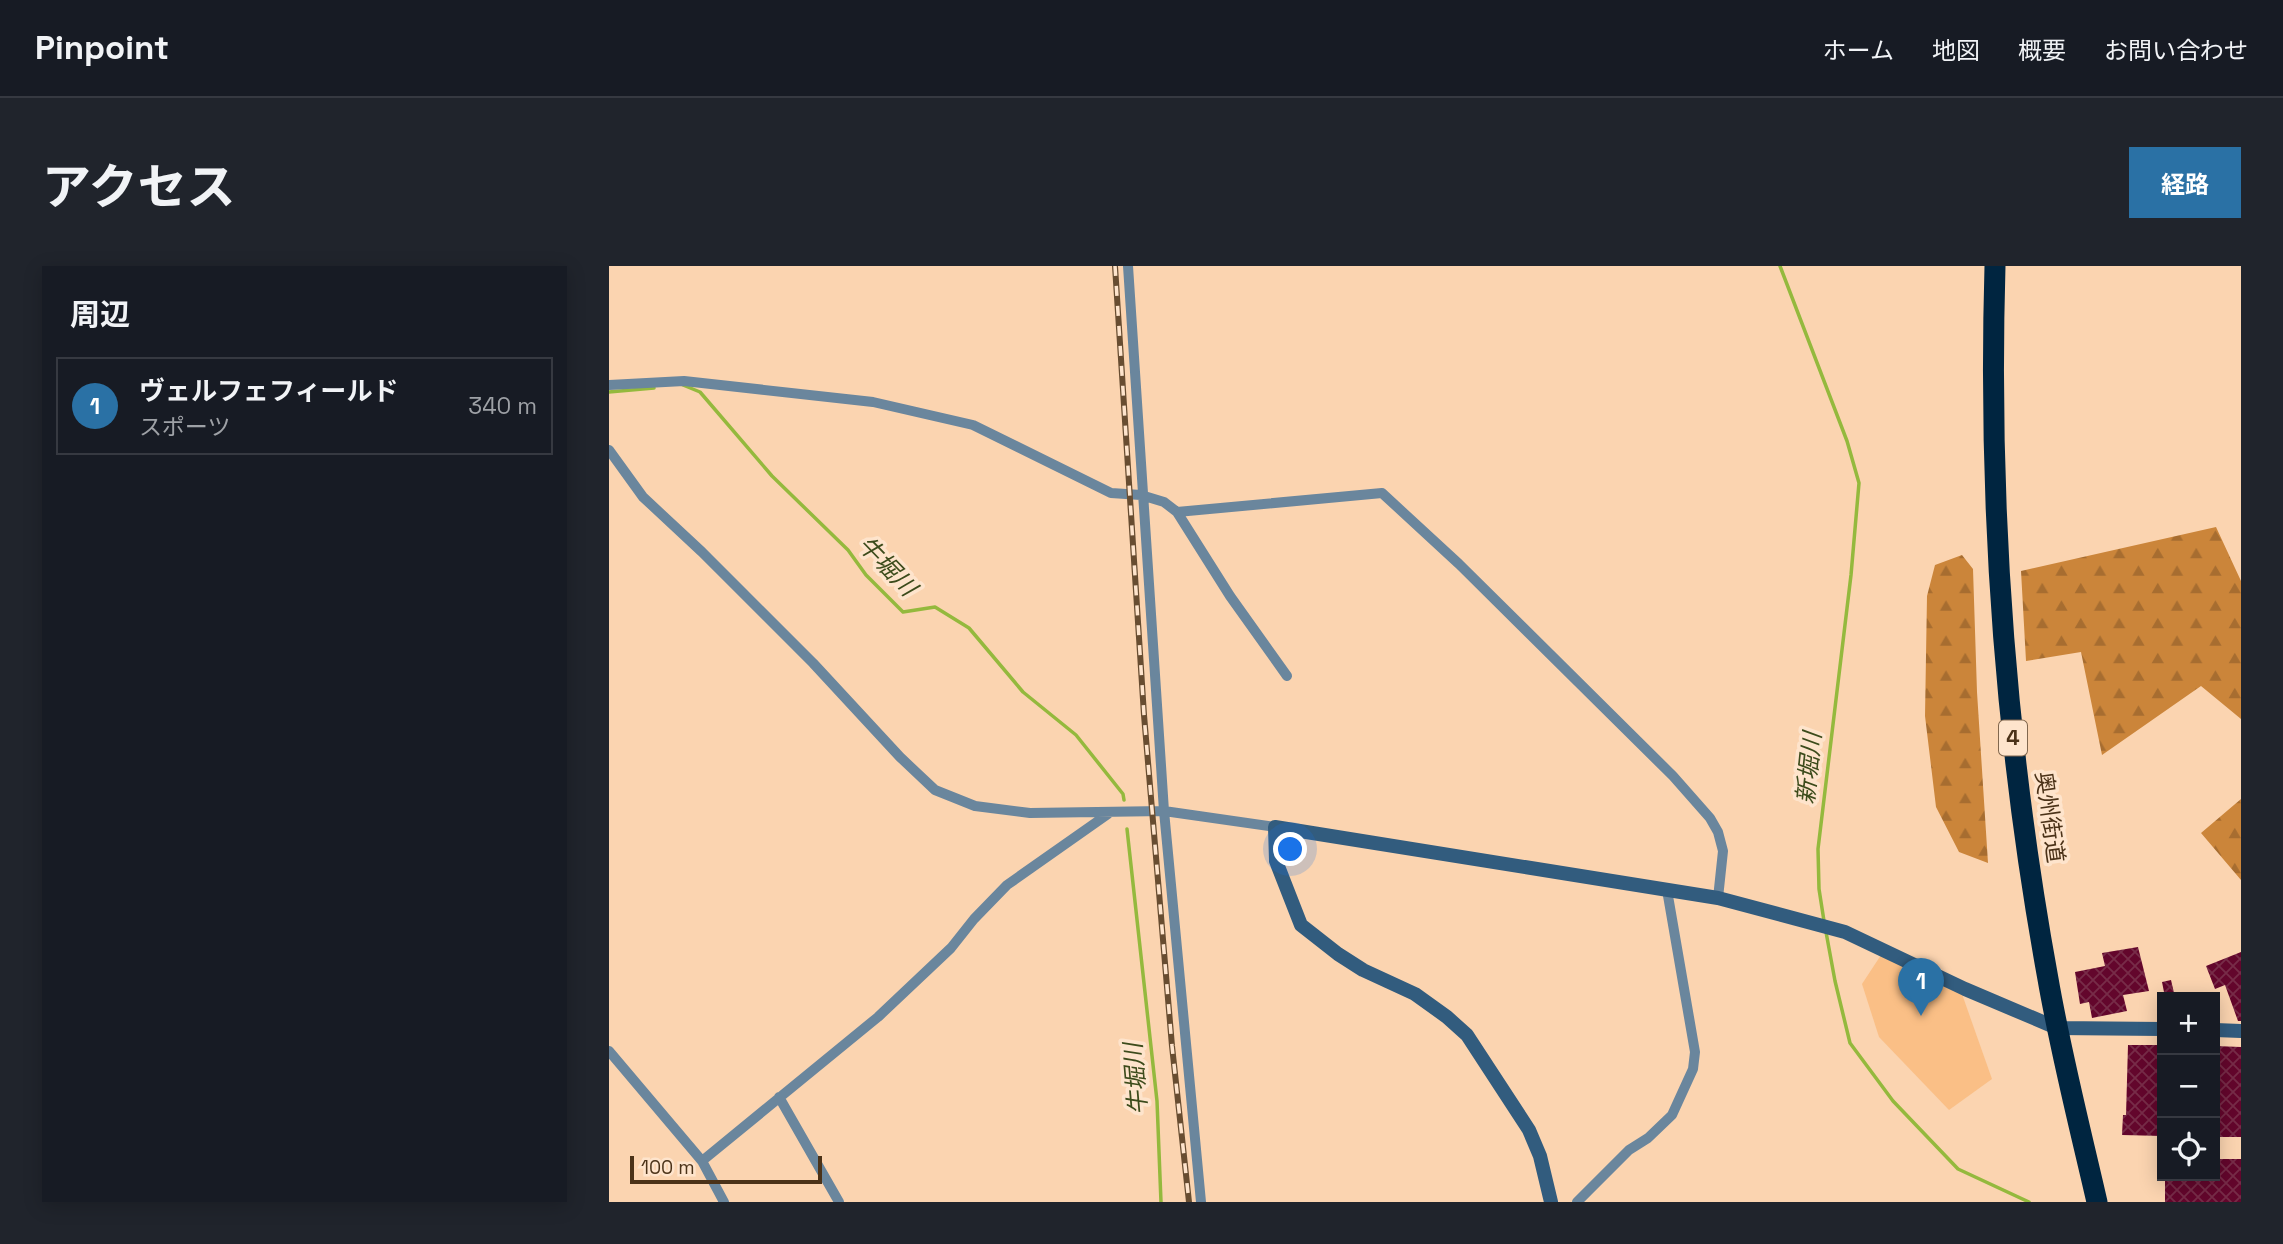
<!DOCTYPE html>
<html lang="ja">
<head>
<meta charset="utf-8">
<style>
  :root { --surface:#171b24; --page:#20242c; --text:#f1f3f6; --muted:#9ea1a6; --line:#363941; --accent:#2a71a5 }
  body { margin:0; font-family:"Space Grotesk","Noto Sans JP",sans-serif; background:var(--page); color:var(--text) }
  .controls { position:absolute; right:21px; bottom:21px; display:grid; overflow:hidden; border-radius:0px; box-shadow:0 4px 18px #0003 }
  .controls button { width:63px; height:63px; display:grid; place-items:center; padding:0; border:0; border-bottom:2px solid var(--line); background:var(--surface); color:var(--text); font:35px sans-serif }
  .scale { position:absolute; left:21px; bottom:18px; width:192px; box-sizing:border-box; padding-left:7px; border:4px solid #4b3218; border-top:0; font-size:19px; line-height:24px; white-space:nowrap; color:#4b3218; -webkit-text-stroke:5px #fee4cc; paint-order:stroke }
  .you { position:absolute; left:682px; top:584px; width:24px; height:24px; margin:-18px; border:5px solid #fff; border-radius:50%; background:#1a73e8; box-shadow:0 0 0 10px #1a73e833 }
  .badge { display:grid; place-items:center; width:46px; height:46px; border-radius:50%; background:var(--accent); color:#fff; font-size:23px; font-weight:700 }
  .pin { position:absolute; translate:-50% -58px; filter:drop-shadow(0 2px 4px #0008) }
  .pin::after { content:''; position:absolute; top:37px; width:24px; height:21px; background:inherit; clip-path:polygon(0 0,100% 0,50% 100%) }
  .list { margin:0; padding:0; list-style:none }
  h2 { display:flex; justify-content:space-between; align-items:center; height:91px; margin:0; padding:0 28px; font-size:30px }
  h2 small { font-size:23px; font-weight:400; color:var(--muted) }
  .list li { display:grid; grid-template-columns:46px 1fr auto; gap:21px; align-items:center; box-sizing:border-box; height:98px; margin:0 14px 14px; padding:0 14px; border:2px solid var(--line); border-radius:0px }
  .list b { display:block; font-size:26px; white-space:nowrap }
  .list p { margin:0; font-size:23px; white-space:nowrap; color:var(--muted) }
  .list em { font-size:23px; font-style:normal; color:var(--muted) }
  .icon { flex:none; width:38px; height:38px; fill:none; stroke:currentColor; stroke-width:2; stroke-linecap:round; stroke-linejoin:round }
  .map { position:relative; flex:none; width:1632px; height:936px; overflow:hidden; border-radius:0px }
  header { display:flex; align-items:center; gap:42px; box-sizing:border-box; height:98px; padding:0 35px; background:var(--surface); border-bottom:2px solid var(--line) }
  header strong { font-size:33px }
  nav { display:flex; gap:38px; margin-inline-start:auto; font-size:24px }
  .intro { display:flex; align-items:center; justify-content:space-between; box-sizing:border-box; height:168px; padding:0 42px }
  h1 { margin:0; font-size:49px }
  .button { padding:18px 32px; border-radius:0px; background:var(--accent); color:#fff; font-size:24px; font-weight:700 }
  main { display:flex; gap:42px; padding:0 42px }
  aside { flex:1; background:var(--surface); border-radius:0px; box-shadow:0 4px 18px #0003 }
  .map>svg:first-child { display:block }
  .forest { fill:url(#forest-firs) }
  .pitch { fill:#fabf86 }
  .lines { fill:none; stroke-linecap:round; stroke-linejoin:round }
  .stream { stroke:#94b93d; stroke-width:3.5 }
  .building { fill:url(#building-cross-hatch) }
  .street { stroke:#6a869d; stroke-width:10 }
  .secondary { stroke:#325c7e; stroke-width:14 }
  .highway { stroke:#002540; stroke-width:21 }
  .rail-casing { stroke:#684d31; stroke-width:6 }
  .rail { stroke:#fee4cc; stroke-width:3.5; stroke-dasharray:10; stroke-linecap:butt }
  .labels { text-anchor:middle; stroke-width:7; stroke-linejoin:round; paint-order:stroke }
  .shield { fill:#fee4cc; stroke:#81674e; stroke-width:2 }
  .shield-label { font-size:21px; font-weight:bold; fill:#4b3218 }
  .street-label { font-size:23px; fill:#4b3218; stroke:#fee4cc }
  .water-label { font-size:24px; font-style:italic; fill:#3c4b1b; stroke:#fee4cc }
</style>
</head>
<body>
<header>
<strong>Pinpoint</strong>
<nav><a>ホーム</a><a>地図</a><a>概要</a><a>お問い合わせ</a></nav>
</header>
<div class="intro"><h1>アクセス</h1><a class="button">経路</a></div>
<main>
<aside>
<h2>周辺<small></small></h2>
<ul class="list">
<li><span class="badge">1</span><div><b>ヴェルフェフィールド</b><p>スポーツ</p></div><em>340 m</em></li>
</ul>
</aside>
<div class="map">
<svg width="1632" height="936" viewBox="0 0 1632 936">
  <defs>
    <pattern id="forest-firs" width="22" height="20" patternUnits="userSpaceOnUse" patternTransform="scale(1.75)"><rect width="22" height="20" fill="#cb853a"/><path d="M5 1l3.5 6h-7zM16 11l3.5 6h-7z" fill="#a76d30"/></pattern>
    <pattern id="building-cross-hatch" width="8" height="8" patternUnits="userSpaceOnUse" patternTransform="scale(1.75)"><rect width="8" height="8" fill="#63062c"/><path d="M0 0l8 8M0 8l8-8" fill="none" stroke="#772c48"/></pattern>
  </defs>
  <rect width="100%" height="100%" fill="#fbd4b0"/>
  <path class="forest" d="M1607,261L1632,315V453L1592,420L1493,489L1472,386L1417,395L1412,305Z
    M1353,289L1364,303L1368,426L1379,597L1350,586L1327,541L1316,450L1318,330L1326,299Z
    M1632,533V614L1592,567Z"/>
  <path class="pitch" d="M1272,689L1353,728L1383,813L1340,844L1270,771L1253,718Z"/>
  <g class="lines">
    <path class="stream" d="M1171,0L1238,175L1250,217L1242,309L1209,583L1210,623L1215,655
      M74,119L91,126L163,210L239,284L257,309L294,346L326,341L360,362L414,426L467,469L514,528L515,534
      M0,126L45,122
      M518,563L548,835L552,936
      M1217,666L1226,715L1241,777L1284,835L1349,903L1420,936"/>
  </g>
  <path class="building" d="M1529,681L1540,725L1514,729L1518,745L1483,752L1480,736L1471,738L1466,706L1496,700L1493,687Z
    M1632,686V755H1629L1616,719L1606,723L1597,700Z
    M1562,714L1566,731H1556L1553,716Z
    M1519,779H1553V870L1513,869L1514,849H1517Z
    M1606,780L1632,781V871H1606Z
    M1606,893H1632V936H1556V910H1606Z"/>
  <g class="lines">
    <path class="street" d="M519,0L555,545L592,936
      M0,119L75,115L264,136L364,159L502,227L532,229L555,236L568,246L621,330L678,410
      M0,184L34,231L93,286L204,397L291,491L326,524L366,540L421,547L555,545L666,561
      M568,246L773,227L850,298L1064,510L1101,552L1109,566L1114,585L1109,632
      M0,785L93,895L115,936
      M170,831L230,936
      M93,895L269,751L342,682L365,653L398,619L499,548
      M968,936L1020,884L1039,872L1063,849L1084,803L1086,786L1058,624"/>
    <path class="secondary" d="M1606,764L1632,765
      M942,936L931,890L920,864L858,769L838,751L806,728L754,704L729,688L692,659L667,595L666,561L1109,632L1236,666L1356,723L1448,762L1553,763"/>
    <path class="highway" d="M1386,0C1379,239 1396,478 1439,713C1452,788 1471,862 1488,936"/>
    <defs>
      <path id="rail" d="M506,0L535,449L563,780L580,936"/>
    </defs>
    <use href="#rail" class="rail-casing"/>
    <use href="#rail" class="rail"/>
  </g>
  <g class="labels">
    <rect class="shield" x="1390" y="454.5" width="28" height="35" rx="5"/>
    <g class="shield-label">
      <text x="1404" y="479">4</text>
    </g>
    <g class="street-label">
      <text transform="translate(1441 551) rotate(82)" y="8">奥州街道</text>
    </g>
    <g class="water-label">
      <text transform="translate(278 300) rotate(46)" y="8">牛堀川</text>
      <text transform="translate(1200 502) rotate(-84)" y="8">新堀川</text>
      <text transform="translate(527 813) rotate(-95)" y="8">牛堀川</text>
    </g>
  </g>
</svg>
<div class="controls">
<button>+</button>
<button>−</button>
<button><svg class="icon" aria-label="locate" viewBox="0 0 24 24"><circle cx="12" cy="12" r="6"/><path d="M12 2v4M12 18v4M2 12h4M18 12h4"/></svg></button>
</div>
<div class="scale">100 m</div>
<div class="you"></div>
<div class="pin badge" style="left:1312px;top:750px">1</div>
</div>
</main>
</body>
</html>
